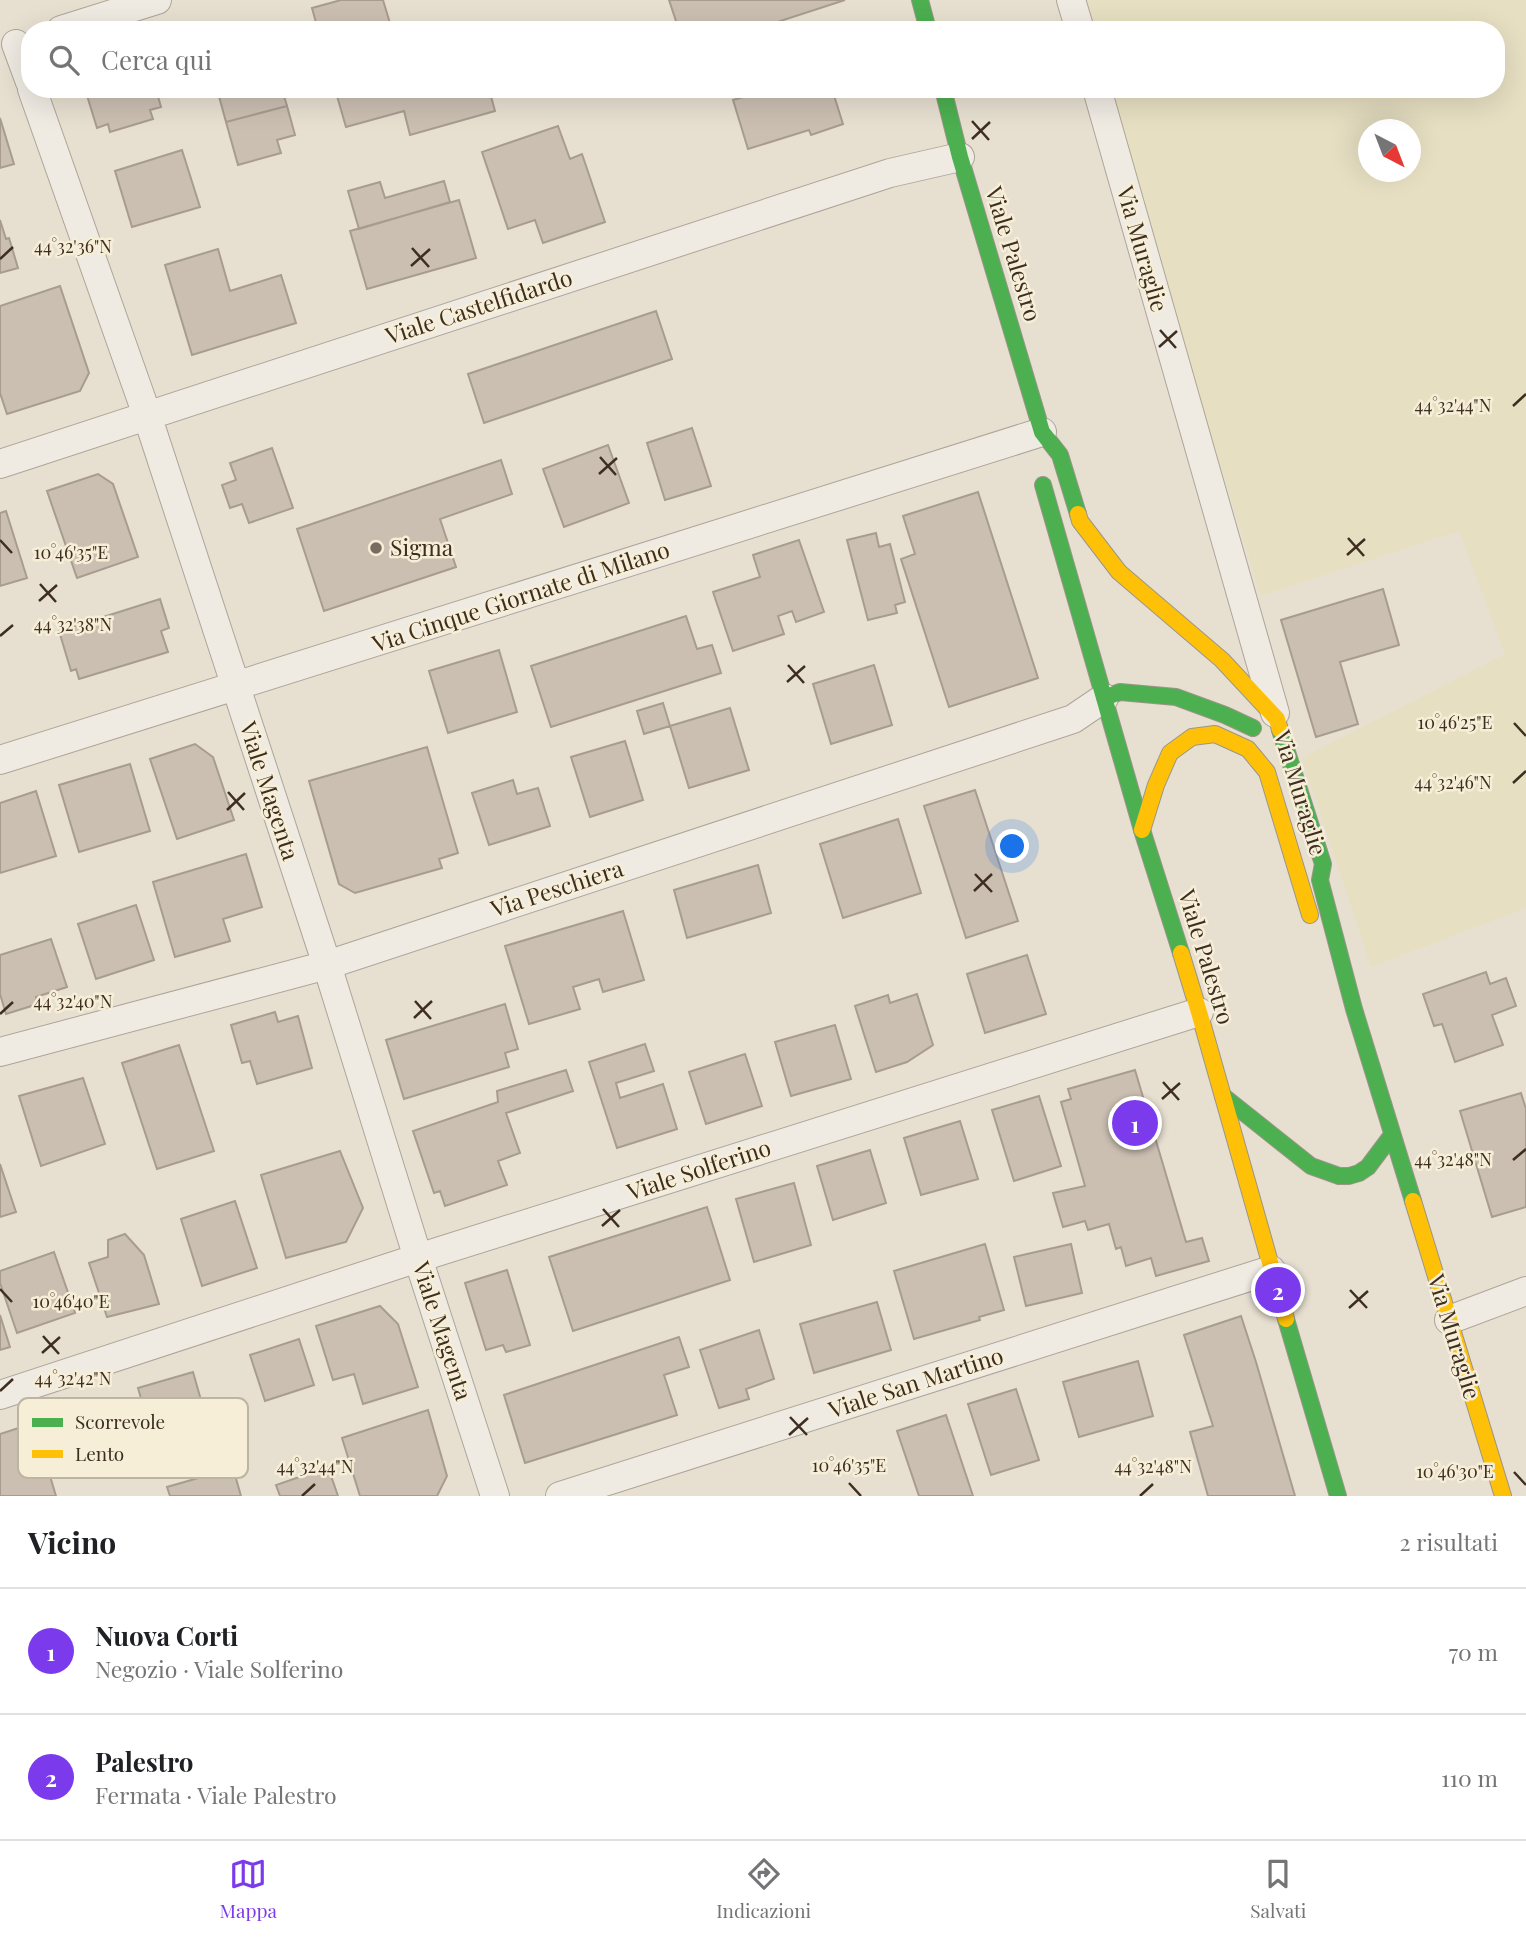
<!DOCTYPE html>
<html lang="it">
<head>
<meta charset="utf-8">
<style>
  :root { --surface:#fff; --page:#f2f2f2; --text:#202124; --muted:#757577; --line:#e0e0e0; --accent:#7c3aed }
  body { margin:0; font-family:"Playfair Display",serif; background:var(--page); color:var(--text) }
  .compass { position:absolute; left:1358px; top:119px; width:63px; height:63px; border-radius:50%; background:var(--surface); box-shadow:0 7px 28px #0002; rotate:138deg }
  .you { position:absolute; left:1013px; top:847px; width:24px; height:24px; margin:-18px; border:5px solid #fff; border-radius:50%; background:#1a73e8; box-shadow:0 0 0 10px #1a73e833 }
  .badge { display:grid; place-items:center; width:46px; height:46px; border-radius:50%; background:var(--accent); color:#fff; font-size:23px; font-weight:700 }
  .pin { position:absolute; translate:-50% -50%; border:4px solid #fff; box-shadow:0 2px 7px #0006 }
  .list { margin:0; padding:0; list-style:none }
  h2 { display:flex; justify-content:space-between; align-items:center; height:91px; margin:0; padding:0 28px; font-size:30px }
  h2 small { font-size:23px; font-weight:400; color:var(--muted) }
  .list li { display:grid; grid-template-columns:46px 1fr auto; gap:21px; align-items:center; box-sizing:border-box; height:126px; padding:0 28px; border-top:2px solid var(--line) }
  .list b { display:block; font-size:26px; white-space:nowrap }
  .list p { margin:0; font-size:23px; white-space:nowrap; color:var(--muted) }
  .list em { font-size:23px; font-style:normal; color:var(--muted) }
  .icon { flex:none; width:38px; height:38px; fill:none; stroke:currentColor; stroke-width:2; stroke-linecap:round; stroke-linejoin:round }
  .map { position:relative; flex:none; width:1526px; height:1496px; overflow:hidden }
  .search { position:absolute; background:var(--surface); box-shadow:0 7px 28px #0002; left:21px; right:21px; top:21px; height:77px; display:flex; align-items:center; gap:18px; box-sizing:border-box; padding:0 24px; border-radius:28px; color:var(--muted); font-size:26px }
  .sheet { height:343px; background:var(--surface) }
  nav { display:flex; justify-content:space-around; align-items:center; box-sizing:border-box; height:98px; border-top:2px solid var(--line); background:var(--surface); font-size:19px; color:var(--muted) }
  nav a { display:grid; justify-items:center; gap:4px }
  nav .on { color:var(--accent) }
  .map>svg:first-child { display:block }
  .farmland { fill:#e6dfc2; fill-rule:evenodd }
  .building { fill:#cbbfb2; stroke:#a89c90; stroke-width:2 }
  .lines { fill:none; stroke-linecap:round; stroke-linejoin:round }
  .street-casing { stroke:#ada599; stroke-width:30 }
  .fast-casing { stroke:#9c958a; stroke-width:18 }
  .slow-casing { stroke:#9c958a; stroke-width:18 }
  .street { stroke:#efebe3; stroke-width:28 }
  .fast { stroke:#4caf50; stroke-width:16 }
  .slow { stroke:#ffc107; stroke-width:16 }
  .ticks { fill:none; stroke:#3d2e20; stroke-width:2.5 }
  .poi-dot { fill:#786c5e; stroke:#f7eed8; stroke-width:2.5 }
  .labels { text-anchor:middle; stroke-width:5; stroke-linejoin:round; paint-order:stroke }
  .street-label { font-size:23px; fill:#3d2e20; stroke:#f7eed8 }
  .poi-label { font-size:23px; fill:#3d2e20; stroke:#f7eed8; text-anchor:start }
  .key { fill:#f7eed8; stroke:#bfb4a1; stroke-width:2 }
  .key-label { font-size:19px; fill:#3d2e20 }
  .ticks-label { font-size:18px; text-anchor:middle; fill:#3d2e20; stroke:#f7eed8; stroke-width:5; stroke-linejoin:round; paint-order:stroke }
</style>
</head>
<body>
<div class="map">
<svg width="1526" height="1496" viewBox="0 0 1526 1496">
  <rect width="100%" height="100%" fill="#e7e0d1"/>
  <path class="farmland" d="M1076,0H1526V908L1371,967L1302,758L1505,654L1459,531L1261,596L1103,89H1496V30H1085ZM1368,130H1410V172H1368Z"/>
  <path class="building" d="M341,0H383L392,30H318L312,8Z
    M669,0H845L753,30H679Z
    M85,89H156L161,107L150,110L153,119L110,132L108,124L97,128Z
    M217,89H282L287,106L226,122Z
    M335,89H489L495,111L410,135L404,111L346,127Z
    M756,89H832L843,124L811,135L809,130L748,149L733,100L757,93Z
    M287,106L295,135L277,140L281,153L238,165L226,122Z
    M0,118L14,164L0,168Z
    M558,126L570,159L582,154L605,222L543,243L535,220L508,229L482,152Z
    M182,150L200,207L132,227L115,171Z
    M444,181L450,202L359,229L348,191L380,182L385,198Z
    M459,200L476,258L367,289L350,231Z
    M0,220L6,239L9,238L18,268L0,273Z
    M218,249L230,291L281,275L296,323L192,355L165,265Z
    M60,286L89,373L80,391L7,414L0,393V306Z
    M656,311L672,359L484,423L468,374Z
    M692,428L711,486L665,500L647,443Z
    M608,445L629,503L564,527L543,469Z
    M272,448L293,508L249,523L242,504L230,508L222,485L236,480L230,463Z
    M501,460L512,494L440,519L456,567L324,611L297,529Z
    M98,474L113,484L138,557L77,578L47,491Z
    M978,492L1038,678L949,707L901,559L915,554L903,516Z
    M6,511L27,578L0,586V513Z
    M876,533L879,547L890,544L905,602L895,605L897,613L868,620L847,540Z
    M799,540L824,612L796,622L792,611L778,616L784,634L733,651L713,592L760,577L753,555Z
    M1383,589L1399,645L1340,662L1358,724L1316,737L1281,620Z
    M160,599L169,628L161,631L168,652L79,679L76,669L71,671L59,631Z
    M686,616L697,649L712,645L721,673L551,727L531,666Z
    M499,650L517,712L448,733L429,671Z
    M874,665L892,725L831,744L813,684Z
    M663,703L670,726L644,734L637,711Z
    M730,708L749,770L689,788L670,726Z
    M625,741L643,800L590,817L571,757Z
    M195,744L213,757L234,820L177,839L150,759Z
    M427,747L458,853L439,859L442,868L355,893L339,884L309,781Z
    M130,764L150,831L79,852L59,785Z
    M513,780L517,794L538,788L550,826L489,845L472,793Z
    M975,790L1018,921L966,938L924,806Z
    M36,791L56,856L0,873V803Z
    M898,819L921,893L843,918L820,844Z
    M246,854L262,907L223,919L230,941L175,957L153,882Z
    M758,865L771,913L687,938L674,890Z
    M136,905L154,960L96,979L78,924Z
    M623,911L644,980L603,992L599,979L573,987L580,1009L529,1024L505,946Z
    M51,939L67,987L36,997L38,1004L6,1014L0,994V955Z
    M1027,955L1046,1014L985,1033L967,974Z
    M1486,972L1490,984L1506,978L1516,1006L1492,1015L1503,1045L1455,1062L1442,1024L1434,1026L1423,994Z
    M917,994L933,1045L907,1062L876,1072L855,1006L888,995L890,1003Z
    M505,1004L518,1049L505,1053L509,1067L404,1099L386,1040Z
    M275,1012L278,1022L298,1016L312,1068L257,1084L250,1061L242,1063L231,1025Z
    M835,1025L851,1079L791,1096L775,1042Z
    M645,1044L654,1071L616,1083L620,1098L663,1084L677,1129L617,1148L589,1062Z
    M179,1045L214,1151L157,1169L122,1063Z
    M745,1054L762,1106L706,1124L689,1072Z
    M566,1070L573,1091L506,1113L520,1153L498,1161L507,1185L445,1206L440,1191L434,1193L413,1131L498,1102L497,1091Z
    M1135,1070L1186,1242L1202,1238L1209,1261L1156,1276L1151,1258L1126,1266L1121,1247L1116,1249L1109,1224L1088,1230L1085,1221L1063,1227L1053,1193L1085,1186L1061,1102L1071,1099L1068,1089Z
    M83,1078L105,1144L41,1166L19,1096Z
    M1521,1093L1526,1109V1207L1492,1217L1460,1111Z
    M1039,1096L1061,1166L1014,1181L992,1110Z
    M960,1121L978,1179L921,1195L904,1138Z
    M870,1150L886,1203L833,1220L817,1166Z
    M340,1151L363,1208L346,1242L286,1258L261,1175Z
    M0,1164L16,1212L0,1217Z
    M794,1183L811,1245L754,1262L736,1199Z
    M235,1201L257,1268L202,1286L181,1219Z
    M707,1207L730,1280L573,1331L549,1257Z
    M125,1234L144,1255L159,1304L107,1317L89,1263L108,1257V1240Z
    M985,1244L1004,1310L979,1317L980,1320L914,1339L894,1271Z
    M1071,1244L1082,1293L1026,1306L1014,1257Z
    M54,1252L75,1313L17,1333L0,1283V1271Z
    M507,1270L530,1345L506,1352L503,1345L486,1350L465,1283Z
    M877,1302L891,1350L814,1373L800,1324Z
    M380,1306L398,1324L418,1387L363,1404L354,1374L333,1380L316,1326Z
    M0,1315L10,1347L0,1350Z
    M1241,1316L1256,1362L1295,1496H1208L1190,1432L1213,1426L1184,1335Z
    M759,1330L774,1379L746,1389L749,1399L719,1408L700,1350Z
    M679,1337L689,1367L664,1375L677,1415L525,1463L504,1395Z
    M299,1339L314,1385L265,1401L250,1355Z
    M1138,1361L1153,1416L1079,1437L1063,1382Z
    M193,1372L209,1428L154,1444L138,1388Z
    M1016,1389L1039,1460L991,1475L968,1404Z
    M428,1410L447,1476L437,1496H360L342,1438Z
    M946,1415L973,1496H919L897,1431Z
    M34,1423L56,1496H0V1434Z
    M328,1467L338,1496H280L276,1485Z
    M233,1468L241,1496H170L167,1487Z"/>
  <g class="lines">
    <defs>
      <path id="street" d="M1071,0L1080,30
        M61,30L157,0
        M16,44L30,82
        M32,89L147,415L327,965L418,1258L495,1496
        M1097,89L1275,713
        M0,464L890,173L960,157
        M0,760L1042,432
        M0,1052L327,965L1073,719L1104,698
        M1449,1320L1526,1291
        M0,1395L418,1258L1199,1012
        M560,1496L1271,1270"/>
      <path id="fast" d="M920,0L928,30
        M943,89L960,157L1042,432L1060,455L1078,514
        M1043,485L1142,830L1181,953
        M1104,698L1120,692L1176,697L1225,715L1253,728
        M1280,730L1323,864L1320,880L1354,1009L1413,1201
        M1223,1096L1311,1166L1339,1176H1349L1359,1173L1368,1167L1392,1135
        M1286,1319L1338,1496"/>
      <path id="slow" d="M1078,514L1080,521L1119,572L1222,660L1277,719L1280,730
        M1142,830L1156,785L1170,753L1192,737L1215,734L1248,749L1267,772L1310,915
        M1181,953L1199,1012L1286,1319
        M1413,1201L1503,1496"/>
    </defs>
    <use href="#street" class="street-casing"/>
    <use href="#fast" class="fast-casing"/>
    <use href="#slow" class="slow-casing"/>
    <use href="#street" class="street"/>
    <use href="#fast" class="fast"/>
    <use href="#slow" class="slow"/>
  </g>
  <path class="ticks" d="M972,121L989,140M972,139L990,122M412,248L429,267M0,259L13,247M411,266L430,249M1160,330L1176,348M1159,347L1177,331M1513,406L1526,394M600,457L616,475M599,474L617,458M1348,538L1364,556M0,540L12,553M1347,555L1365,539M40,584L56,602M39,601L57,585M0,636L13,625M788,665L804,683M787,682L805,666M1514,723L1526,736M1513,783L1526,771M228,792L244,810M227,810L245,793M975,874L992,892M974,891L992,874M415,1001L431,1019M0,1014L13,1002M414,1018L432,1001M1163,1082L1179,1100M1162,1099L1180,1083M1513,1160L1526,1149M603,1209L619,1227M602,1226L620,1210M0,1289L12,1302M1350,1290L1367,1308M1349,1308L1368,1291M43,1336L59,1354M42,1353L60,1337M0,1391L13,1379M790,1417L807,1435M789,1435L808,1418M1514,1472L1526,1485M849,1483L861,1496M302,1496L315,1484M1140,1496L1153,1484"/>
  <circle class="poi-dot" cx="376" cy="548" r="7"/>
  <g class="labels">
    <g class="street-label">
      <text transform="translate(1142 249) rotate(74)" y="8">Via Muraglie</text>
      <text transform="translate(1013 254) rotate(73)" y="8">Viale Palestro</text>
      <text transform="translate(479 307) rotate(-18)" y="8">Viale Castelfidardo</text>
      <text transform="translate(521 597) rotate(-18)" y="8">Via Cinque Giornate di Milano</text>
      <text transform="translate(269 791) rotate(72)" y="8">Viale Magenta</text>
      <text transform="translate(1300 793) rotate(73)" y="8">Via Muraglie</text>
      <text transform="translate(557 889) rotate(-18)" y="8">Via Peschiera</text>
      <text transform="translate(1206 957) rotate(73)" y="8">Viale Palestro</text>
      <text transform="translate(699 1170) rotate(-18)" y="8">Viale Solferino</text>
      <text transform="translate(442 1331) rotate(72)" y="8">Viale Magenta</text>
      <text transform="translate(1454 1337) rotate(73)" y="8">Via Muraglie</text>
      <text transform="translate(916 1383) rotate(-18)" y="8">Viale San Martino</text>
    </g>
    <g class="poi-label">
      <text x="390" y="556">Sigma</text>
    </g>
  </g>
  <rect x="18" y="1398" width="230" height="80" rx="10" class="key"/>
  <rect x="32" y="1418" width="31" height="9" fill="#4caf50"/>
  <rect x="32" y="1450" width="31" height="8" fill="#ffc107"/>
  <g class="key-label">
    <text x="75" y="1429">Scorrevole</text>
    <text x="75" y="1461">Lento</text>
  </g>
  <g class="ticks-label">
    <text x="73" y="253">44°32'36"N</text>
    <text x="1453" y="412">44°32'44"N</text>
    <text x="71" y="559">10°46'35"E</text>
    <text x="73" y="631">44°32'38"N</text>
    <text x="1455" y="729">10°46'25"E</text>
    <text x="1453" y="789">44°32'46"N</text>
    <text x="73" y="1008">44°32'40"N</text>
    <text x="1453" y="1166">44°32'48"N</text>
    <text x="71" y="1308">10°46'40"E</text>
    <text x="73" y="1385">44°32'42"N</text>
    <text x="849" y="1472">10°46'35"E</text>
    <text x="315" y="1473">44°32'44"N</text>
    <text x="1153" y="1473">44°32'48"N</text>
    <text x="1455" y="1478">10°46'30"E</text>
  </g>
</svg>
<svg class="compass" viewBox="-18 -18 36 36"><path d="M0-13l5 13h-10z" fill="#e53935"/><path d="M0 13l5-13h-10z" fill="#757577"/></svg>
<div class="you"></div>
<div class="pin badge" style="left:1135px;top:1123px">1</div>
<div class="pin badge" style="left:1278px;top:1290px">2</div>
<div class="search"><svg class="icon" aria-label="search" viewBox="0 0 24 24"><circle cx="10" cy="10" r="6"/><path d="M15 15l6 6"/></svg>Cerca qui</div>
</div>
<section class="sheet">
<h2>Vicino<small>2 risultati</small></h2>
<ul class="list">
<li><span class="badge">1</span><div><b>Nuova Corti</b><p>Negozio · Viale Solferino</p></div><em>70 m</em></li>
<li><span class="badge">2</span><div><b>Palestro</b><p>Fermata · Viale Palestro</p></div><em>110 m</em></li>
</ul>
</section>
<nav>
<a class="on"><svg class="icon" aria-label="map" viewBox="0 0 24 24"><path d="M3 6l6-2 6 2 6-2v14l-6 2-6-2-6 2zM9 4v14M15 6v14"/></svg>Mappa</a>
<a><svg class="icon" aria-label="directions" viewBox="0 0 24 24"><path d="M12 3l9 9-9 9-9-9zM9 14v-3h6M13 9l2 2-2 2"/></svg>Indicazioni</a>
<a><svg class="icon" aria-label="saved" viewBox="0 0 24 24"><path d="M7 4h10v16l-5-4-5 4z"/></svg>Salvati</a>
</nav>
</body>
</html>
